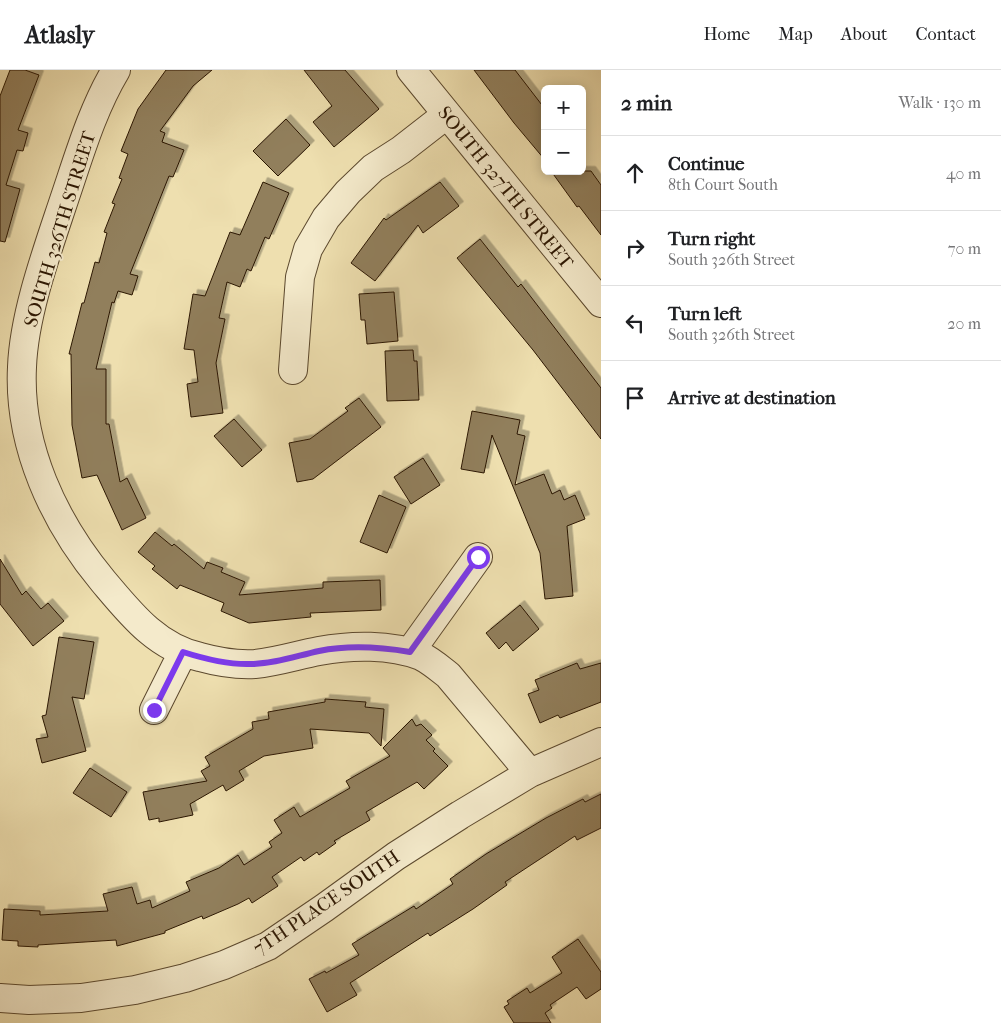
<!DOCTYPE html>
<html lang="en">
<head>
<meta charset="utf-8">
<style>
  :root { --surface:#fff; --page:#f2f2f2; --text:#202124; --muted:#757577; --line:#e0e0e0 }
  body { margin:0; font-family:"IM FELL French Canon",serif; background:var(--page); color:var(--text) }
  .controls { position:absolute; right:15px; top:15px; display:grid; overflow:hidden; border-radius:8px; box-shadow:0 2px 12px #0003 }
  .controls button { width:45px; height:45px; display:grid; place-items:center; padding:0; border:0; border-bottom:1px solid var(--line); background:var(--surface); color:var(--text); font:25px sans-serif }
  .stop { position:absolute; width:15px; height:15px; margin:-11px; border:4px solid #7c3aed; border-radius:50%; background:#fff }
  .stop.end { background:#7c3aed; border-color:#fff; box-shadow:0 1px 5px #0008 }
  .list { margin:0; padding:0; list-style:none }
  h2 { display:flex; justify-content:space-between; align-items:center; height:65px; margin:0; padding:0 20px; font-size:21px }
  h2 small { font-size:16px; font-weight:400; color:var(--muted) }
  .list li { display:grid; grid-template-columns:32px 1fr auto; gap:15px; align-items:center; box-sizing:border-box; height:75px; padding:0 20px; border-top:1px solid var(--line) }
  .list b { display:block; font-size:19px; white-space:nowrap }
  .list p { margin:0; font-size:16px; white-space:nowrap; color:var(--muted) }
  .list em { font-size:16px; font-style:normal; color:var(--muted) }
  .icon { flex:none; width:28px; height:28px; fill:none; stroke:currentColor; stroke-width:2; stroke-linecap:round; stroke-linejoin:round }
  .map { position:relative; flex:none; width:601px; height:953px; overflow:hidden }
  header { display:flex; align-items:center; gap:30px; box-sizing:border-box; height:70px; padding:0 25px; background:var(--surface); border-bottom:1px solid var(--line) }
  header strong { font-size:24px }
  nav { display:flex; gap:28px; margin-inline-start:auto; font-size:18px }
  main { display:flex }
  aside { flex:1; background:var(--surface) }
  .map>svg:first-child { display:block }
  .building { fill:#917f5c; stroke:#2c1703; filter:url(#shadow) }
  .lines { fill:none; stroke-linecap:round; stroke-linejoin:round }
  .minor-casing { stroke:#5c492e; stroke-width:30 }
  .minor { stroke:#f4eacb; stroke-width:28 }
  .route { stroke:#7c3aed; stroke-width:6 }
  .labels { text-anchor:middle; stroke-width:4; stroke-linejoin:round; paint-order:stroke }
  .street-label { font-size:19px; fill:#2c1703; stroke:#f4eacb }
</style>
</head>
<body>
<header>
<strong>Atlasly</strong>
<nav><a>Home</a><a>Map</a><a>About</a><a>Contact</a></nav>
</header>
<main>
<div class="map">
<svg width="601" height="953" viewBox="0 0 601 953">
  <defs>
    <filter id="shadow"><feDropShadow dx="4.5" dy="-4.5" stdDeviation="0" flood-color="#0004"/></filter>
  </defs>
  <rect width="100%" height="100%" fill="#eedfaf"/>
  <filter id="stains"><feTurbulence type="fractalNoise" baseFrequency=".004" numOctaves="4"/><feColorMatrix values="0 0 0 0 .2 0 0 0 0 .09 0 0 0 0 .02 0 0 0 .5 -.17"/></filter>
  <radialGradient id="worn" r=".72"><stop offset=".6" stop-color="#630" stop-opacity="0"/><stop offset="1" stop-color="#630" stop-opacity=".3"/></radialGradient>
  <path class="building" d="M10,0H25L39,5L18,60L28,63L23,81L17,80L6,115L20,119L5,172L0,171V26Z
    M166,0H212L193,16L160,61L165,63L162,72L184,80L173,107L169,106L130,204L138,206L132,225L118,221L114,233L112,232L96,299H106V354H109L120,412L127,408L146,448L122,460L97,405L82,408L72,355L71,284H69L82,233H84L95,192L99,193L107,163L104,162L115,134L112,133L122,109L119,108L128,84L121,81L138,39Z
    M304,0H345L379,39L334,77L313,52L332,36Z
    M474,0H515L545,39V90L514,53Z
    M286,49L310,75L278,106L253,81Z
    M551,101H591L601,115V165L579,136L577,137Z
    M263,112L289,123L269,169L265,167L251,201L247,199L240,217L227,212L219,248L225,249L216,293L223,343L191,347L187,314L198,312L194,280L184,279L193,224L205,226L230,162L240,165Z
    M440,112L459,136L423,163L418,155L375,211L351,193L384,148L386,150Z
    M480,169L518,217L521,214L601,318V369L533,280L457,188Z
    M394,222L398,271L367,274L365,250H361L359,224Z
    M413,280L414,291H417L419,330L387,331L385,281Z
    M359,328L381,357L313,409L297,412L289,373L310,369L348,341L345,338Z
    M472,341L520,350L517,364L525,366L515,415L544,404L552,424L560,420L564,430L575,425L585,449L567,456L573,526L545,529L540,483L492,365L484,403L461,399Z
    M234,349L262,380L242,397L214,366Z
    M423,388L440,415L411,434L394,407Z
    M379,425L406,437L387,483L360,472Z
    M155,462L172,476L174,474L204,499L207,492L223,498L221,502L245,512L239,525L323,518V512L380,510L381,540L310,543L311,547L249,553L221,541L224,533L180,515L177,519L152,499L155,496L138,482Z
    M0,489L22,525L26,521L41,539L48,533L64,551L33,576L0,534Z
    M520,535L539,559L513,581L506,572L499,579L486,563Z
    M59,567L94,572L84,629L72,627L86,681L42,693L36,669L48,667L42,646L46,645Z
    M577,593L580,599L601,593V632L560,648L558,645L540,653L528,624L539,620L535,610Z
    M325,629L366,632L365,637L384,639L381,676L369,663L310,659L313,678L264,686L239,701L244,710L226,721L223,715L190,734L193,745L159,752V748L149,750L143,722L207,711L201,701L210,696L205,687L253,659L252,652L269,649L268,642L325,632Z
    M412,649L416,656L421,654L432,665L426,670L435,679L433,681L448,696L424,719L417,712L366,742L370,750L334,771L336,773L319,785L317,782L304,791L301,787L272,807L278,816L252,833L249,828L238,834L203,849L202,846L165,861V863L117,876L116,870L38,875V877L18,876V871L2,870L4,839L40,841V845L108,841L103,824L132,817L137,834L150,830L152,838L190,821L186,812L219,798L238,785L244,795L272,777L269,772L282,763L274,750L294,737L300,747L350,718L346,711L390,686L383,678Z
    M90,698L127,722L111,747L73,723Z
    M601,724V758L577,770L575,766L505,812L507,815L473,839L430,866L428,863L350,913L357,925L327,942L309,909L325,901L326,903L359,885L352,874L414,836L416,839L453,814L450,809L486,784L546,748L583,729L585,732Z
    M578,869L601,902V919L586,929L577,917L550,935L552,938L545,943L551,953H514L504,937L509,934L507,931L527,918L530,923L562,903L552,887Z"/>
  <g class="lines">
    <defs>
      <path id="minor" d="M116,0C92,40 79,86 64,130C47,181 24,244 22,297C18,376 54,452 103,511C130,543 156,577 200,587C218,592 237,595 255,594C277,592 298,585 319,581C351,575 390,574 421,586C431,591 439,598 448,605L530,703
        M411,0L601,233
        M293,300L300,207L308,179L326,148L348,122L373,98L401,80L446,45
        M410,582L478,487
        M154,640L183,582
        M0,928L29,930L81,928L135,920L185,908L224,895L268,876L324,838L396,786L460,745L530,703L601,672"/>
    </defs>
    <use href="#minor" class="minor-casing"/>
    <use href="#minor" class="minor"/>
  </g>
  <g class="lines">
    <path class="route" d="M154,640L183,582C205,589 228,595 251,594C274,594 296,586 319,581C349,575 380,577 410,582L478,487"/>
  </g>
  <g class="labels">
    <g class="street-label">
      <text transform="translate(506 117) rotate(51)" y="7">SOUTH 327TH STREET</text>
      <text transform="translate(59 159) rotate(-73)" y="7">SOUTH 326TH STREET</text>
      <text transform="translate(326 832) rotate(-34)" y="7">7TH PLACE SOUTH</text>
    </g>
  </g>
  <rect width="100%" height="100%" filter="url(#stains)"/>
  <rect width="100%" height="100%" fill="url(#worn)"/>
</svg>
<div class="controls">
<button>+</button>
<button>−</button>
</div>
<div class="stop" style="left:478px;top:487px"></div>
<div class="stop end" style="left:154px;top:640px"></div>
</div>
<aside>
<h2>2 min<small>Walk · 130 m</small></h2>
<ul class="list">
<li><svg class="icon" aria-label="ahead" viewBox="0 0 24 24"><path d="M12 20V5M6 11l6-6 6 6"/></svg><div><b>Continue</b><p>8th Court South</p></div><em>40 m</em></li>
<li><svg class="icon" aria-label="right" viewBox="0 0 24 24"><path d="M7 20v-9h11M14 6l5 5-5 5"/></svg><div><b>Turn right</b><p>South 326th Street</p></div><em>70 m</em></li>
<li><svg class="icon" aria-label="left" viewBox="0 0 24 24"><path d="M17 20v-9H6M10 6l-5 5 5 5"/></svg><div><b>Turn left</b><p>South 326th Street</p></div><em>20 m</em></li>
<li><svg class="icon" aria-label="arrive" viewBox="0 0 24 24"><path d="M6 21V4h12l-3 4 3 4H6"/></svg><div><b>Arrive at destination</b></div></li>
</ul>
</aside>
</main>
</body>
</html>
